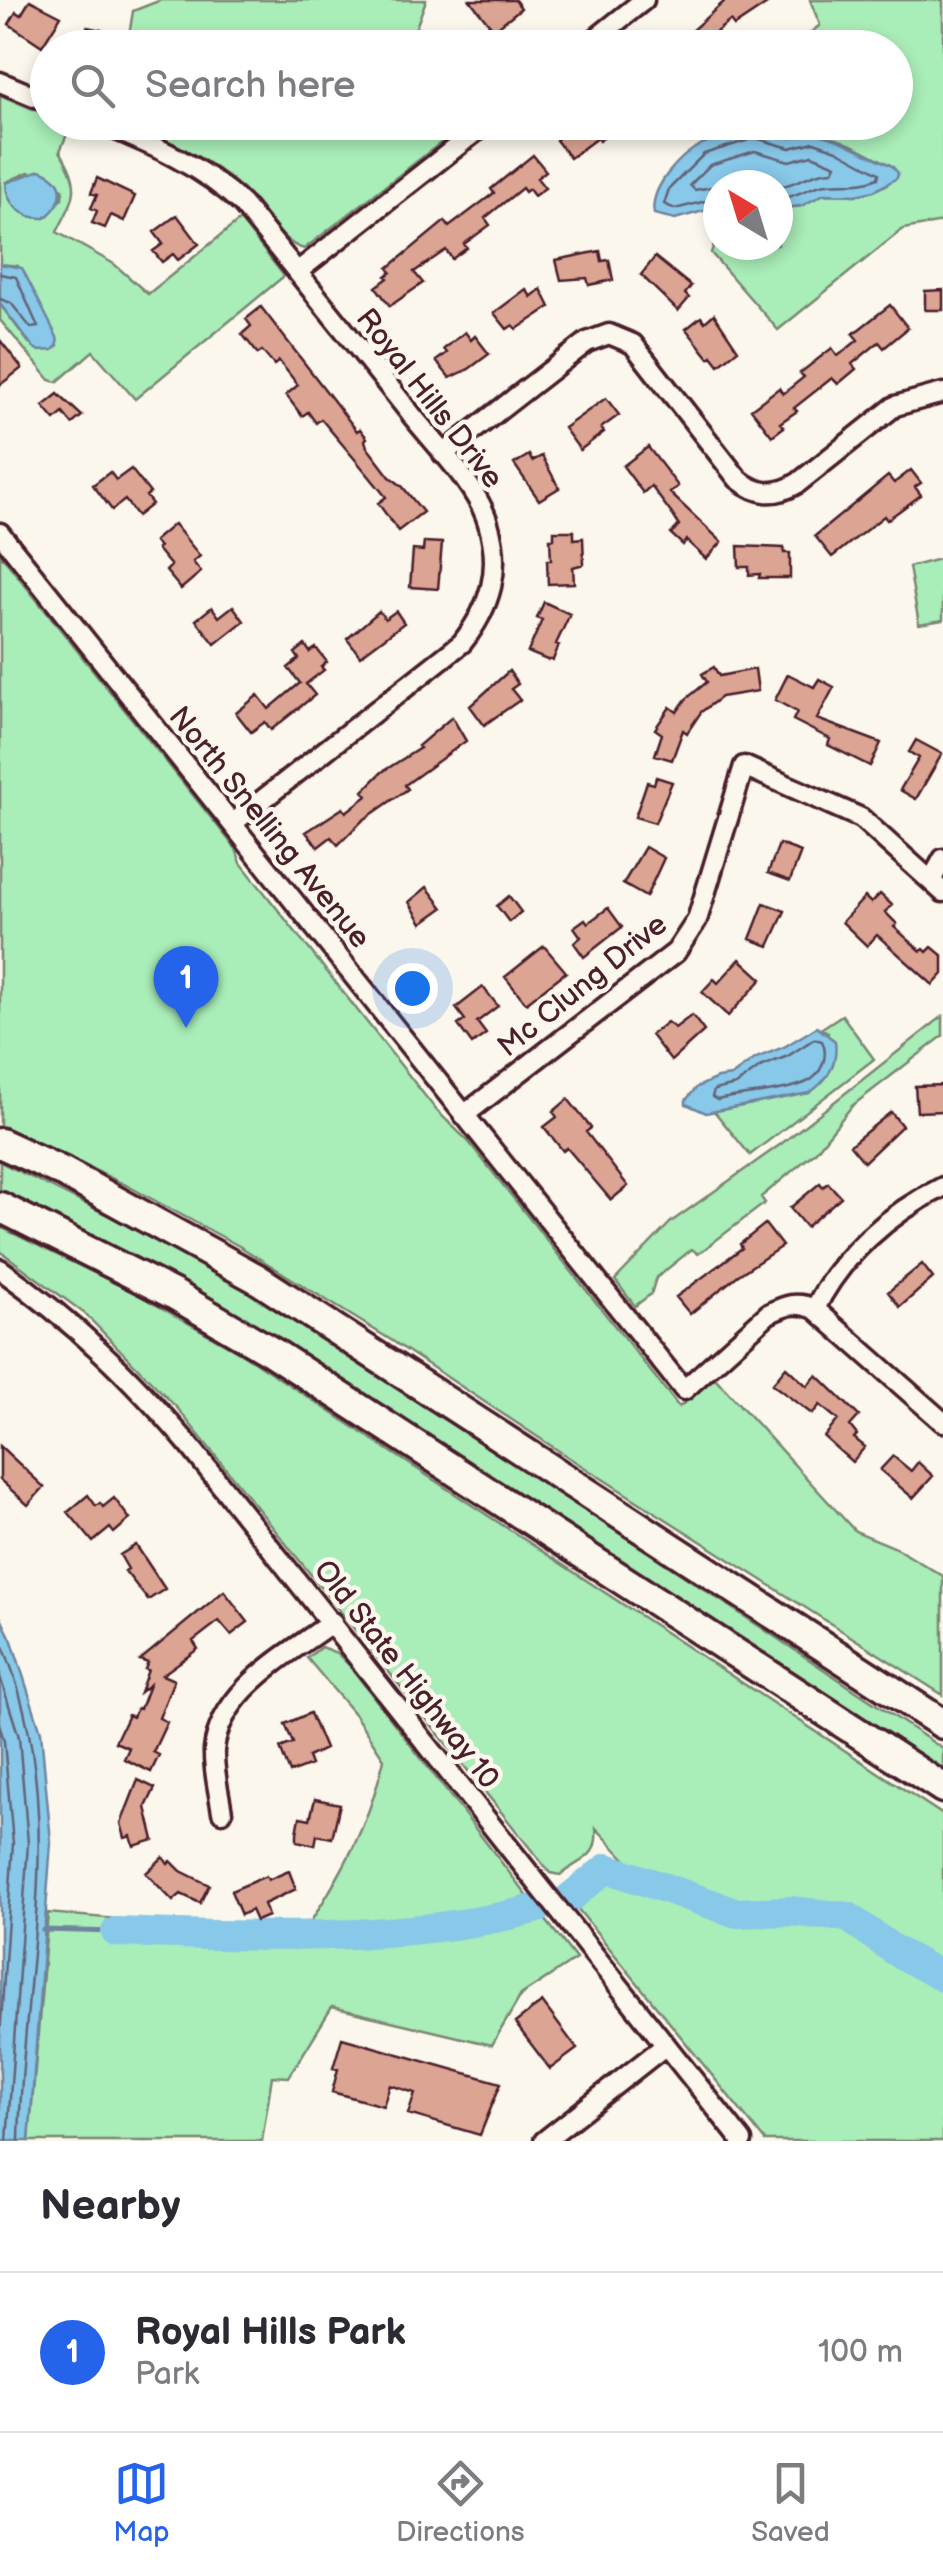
<!DOCTYPE html>
<html lang="en">
<head>
<meta charset="utf-8">
<style>
  :root { --surface:#fff; --page:#f7f7f7; --text:#2b2b33; --muted:#7c7c81; --line:#e1e1e2; --accent:#2563eb }
  body { margin:0; font-family:"Balsamiq Sans",sans-serif; background:var(--page); color:var(--text) }
  .compass { position:absolute; left:703px; top:170px; width:90px; height:90px; border-radius:50%; background:var(--surface); box-shadow:0 5px 15px #0003; rotate:322deg }
  .you { position:absolute; left:412px; top:988px; width:35px; height:35px; margin:-25px; border:8px solid #fff; border-radius:50%; background:#1a73e8; box-shadow:0 0 0 15px #1a73e833 }
  .badge { display:grid; place-items:center; width:65px; height:65px; border-radius:50%; background:var(--accent); color:#fff; font-size:32px; font-weight:700 }
  .pin { position:absolute; translate:-50% -82px; filter:drop-shadow(0 2px 5px #0008) }
  .pin::after { content:''; position:absolute; top:52px; width:35px; height:30px; background:inherit; clip-path:polygon(0 0,100% 0,50% 100%) }
  .list { margin:0; padding:0; list-style:none }
  h2 { display:flex; justify-content:space-between; align-items:center; height:130px; margin:0; padding:0 40px; font-size:42px }
  h2 small { font-size:32px; font-weight:400; color:var(--muted) }
  .list li { display:grid; grid-template-columns:65px 1fr auto; gap:30px; align-items:center; box-sizing:border-box; height:160px; padding:0 40px; border-top:2px solid var(--line) }
  .list b { display:block; font-size:38px; white-space:nowrap }
  .list p { margin:0; font-size:32px; white-space:nowrap; color:var(--muted) }
  .list em { font-size:32px; font-style:normal; color:var(--muted) }
  .icon { flex:none; width:55px; height:55px; fill:none; stroke:currentColor; stroke-width:2; stroke-linecap:round; stroke-linejoin:round }
  .map { position:relative; flex:none; width:943px; height:2141px; overflow:hidden }
  .search { position:absolute; background:var(--surface); box-shadow:0 5px 15px #0003; left:30px; right:30px; top:30px; height:110px; display:flex; align-items:center; gap:25px; box-sizing:border-box; padding:0 35px; border-radius:55px; color:var(--muted); font-size:38px }
  .sheet { height:290px; background:var(--surface) }
  nav { display:flex; justify-content:space-around; align-items:center; box-sizing:border-box; height:140px; border-top:2px solid var(--line); background:var(--surface); font-size:28px; color:var(--muted) }
  nav a { display:grid; justify-items:center; gap:5px }
  nav .on { color:var(--accent) }
  .map>svg:first-child { display:block }
  .green { fill:#a9edb8; stroke:#7a8672; stroke-width:2.5; fill-rule:evenodd }
  .water { fill:#88c8e9; stroke:#6f849d; stroke-width:2.5 }
  .lines { fill:none; stroke-linecap:round; stroke-linejoin:round }
  .shore { stroke:#636377; stroke-width:2.5 }
  .stream { stroke:#6f849d; stroke-width:5 }
  .river { stroke:#88c8e9; stroke-width:30 }
  .building { fill:#dba493; stroke:#4a1f2b; stroke-width:2.5 }
  .minor-casing { stroke:#4a1f2b; stroke-width:25 }
  .highway-casing { stroke:#4a1f2b; stroke-width:35 }
  .minor { stroke:#fbf7ec; stroke-width:18 }
  .highway { stroke:#fbf7ec; stroke-width:28 }
  .labels { text-anchor:middle; stroke-width:9; stroke-linejoin:round; paint-order:stroke }
  .street-label { font-size:30px; fill:#4a1f2b; stroke:#fbf7ec }
</style>
</head>
<body>
<div class="map">
<svg width="943" height="2141" viewBox="0 0 943 2141">
  <rect width="100%" height="100%" fill="#fbf7ec"/>
  <filter id="ink" filterUnits="userSpaceOnUse"><feTurbulence type="fractalNoise" baseFrequency=".01" numOctaves="2"/><feDisplacementMap in="SourceGraphic" scale="20" xChannelSelector="R" yChannelSelector="G"/><feConvolveMatrix kernelMatrix="1 2 1 2 8 2 1 2 1" color-interpolation-filters="sRGB"/></filter>
  <g filter="url(#ink)">
    <path class="green" d="M161,0H426L409,47L127,48L133,11Z
      M810,0H943V222L903,229L778,330L711,253L718,232V245H778V209L801,206L824,194L856,195L887,185L892,166C863,151 823,124 790,138L755,127L727,136L719,123L896,122V48L793,47L820,25Z
      M0,95L47,115L48,122L71,125L60,151C82,188 76,195 57,232L114,264L148,294L240,220L284,276L135,399L93,351L57,382L50,380L0,320V304L29,343L18,266L0,264ZM29,172L63,189L62,198L45,218L28,216L6,182Z
      M435,122L447,138L304,249C281,243 269,216 254,200C218,162 173,142 126,123Z
      M0,554L236,849L241,863L437,1111L468,1141L679,1407L715,1378L855,1531L894,1547L943,1576V1695L568,1457L391,1340L239,1246L126,1185L0,1125Z
      M943,558V620L919,624L909,567Z
      M842,1015L874,1059L750,1155L714,1111L809,1093L828,1033L822,1028Z
      M943,1016V1036L852,1106L815,1152L761,1197L765,1203L698,1254L692,1249L656,1278L651,1294L635,1306L615,1280L671,1222L781,1144Z
      M0,1162L170,1246L261,1298L356,1357L943,1749V1778L248,1321L136,1259L0,1192Z
      M0,1227L139,1295L241,1353L943,1815V2141H765L565,1893C574,1873 594,1868 614,1876L626,1860L596,1828C599,1859 581,1858 560,1875L550,1873L178,1409L84,1313L0,1251Z
      M321,1647L337,1653L349,1665L576,1959L521,1995L492,2045L332,2007L289,2077L272,2076L262,2141H29L48,1913L259,1931L308,1926C344,1870 369,1824 384,1759L355,1715L307,1658Z"/>
    <path class="water" d="M755,127L790,138L815,132L841,141L892,166L898,173L897,178L874,191L856,195L824,194L801,206L778,209V185H718V207L675,219L654,214C649,188 680,155 702,144C718,137 738,133 755,127Z
      M40,170C68,180 66,201 45,218C23,219 6,205 6,183Z
      M0,264L22,268L57,337L58,345L53,350L39,351L33,347L0,304Z
      M817,1027L835,1041C838,1063 828,1081 809,1093L706,1113L686,1104V1100L697,1087L717,1078L731,1076L756,1058L784,1047Z
      M0,1616L12,1641L41,1732L51,1842L29,2141H0Z"/>
    <g class="lines">
      <path class="shore" d="M718,186L695,190L690,185L710,165L755,151L789,161L812,155L836,165L833,171C813,171 798,184 778,187
        M718,198L675,209L664,204L669,189L704,154L755,138L790,148L814,142L837,150L879,173L878,178C860,186 845,182 827,184C812,185 797,197 778,199
        M0,274L16,277L38,327L31,328L11,303L0,299
        M814,1039L822,1041C829,1055 822,1075 807,1082C786,1092 742,1094 717,1100L712,1097L714,1090L736,1085L760,1067L788,1056Z
        M0,1639C72,1803 22,1971 19,2141
        M0,1677L19,1737L28,1843L7,2141
        M0,1727L4,1741L13,1843L0,2037"/>
      <path class="stream" d="M43,1930L116,1932"/>
      <path class="river" d="M568,1899L607,1868L737,1913L790,1911L848,1917L894,1950L943,1977
        M116,1932C246,1937 412,1943 538,1908"/>
    </g>
    <path class="building" d="M30,0L61,16L42,46L9,24L16,12L21,15Z
      M470,0H515L521,8L494,30Z
      M726,0H773L734,26L730,21L706,40L711,48H672Z
      M87,27L101,30L141,48H78Z
      M578,122H601L610,133L599,141L597,138L570,158L556,140Z
      M533,155L546,171L537,178L545,188L534,196L529,189L525,192L522,188L485,218L490,225L464,244L467,248L452,259L446,250L414,272L423,283L390,306L376,287L388,278L386,276L391,272L388,268L445,221L449,227L494,193L491,189Z
      M97,178L135,196L124,221L111,215L105,228L92,223L97,211L91,208L97,195L91,193Z
      M177,215L199,244L178,260L173,254L162,262L153,251L163,244L154,232Z
      M600,251L602,261L609,260L613,280L589,285L587,278L561,280L556,260Z
      M655,257L691,286L685,294L689,298L678,311L641,275Z
      M526,289L531,297L541,289L550,307L517,329L513,325L507,329L494,313Z
      M943,290V310H925V291Z
      M890,305L908,328L884,348L879,342L852,364L856,369L838,384L832,378L794,408L797,411L780,423L784,427L772,436L751,409L779,388L783,394L804,377L800,373L832,348L838,356L858,340L853,334Z
      M261,307L357,431L360,429L367,438L365,440L367,447L390,477L402,486L423,512L398,531L378,503L386,497L369,476L321,419L316,423L308,412L302,416L286,395L298,385L279,361L274,365L262,351L258,354L242,334L251,326L246,319Z
      M714,314L738,350L719,365L712,356L709,358L686,329L701,317L705,322Z
      M465,332L471,340L475,336L489,354L469,369L450,378L436,361L447,353L444,349Z
      M0,340L22,368L0,385Z
      M58,394L82,416L72,424L63,413L55,420L43,406Z
      M606,398L619,415L601,428L604,432L580,450L564,428Z
      M648,447L678,486L670,493L722,542L706,559L686,540L683,545L671,534L679,525L674,517L651,486L643,493L623,466Z
      M529,455L532,461L542,456L559,488L539,500L514,464Z
      M131,469L150,493L146,496L152,504L137,516L125,500L112,510L93,485L110,472L116,480Z
      M911,470L921,483L915,487L921,495L887,520L884,516L832,557L815,536L888,476L894,483Z
      M174,524L200,556L193,562L201,572L181,589L166,571L171,566L157,549L159,547L154,541Z
      M554,531H574V539L583,538L584,564L573,567L574,583L548,584L547,560H551L550,539H554Z
      M424,542L442,543L438,589L410,587L413,550L423,551Z
      M738,546L784,548V553H790V578H759L760,574L749,575V567H739Z
      M544,602L570,614L556,644L559,645L553,660H547L528,652L542,620L537,618Z
      M233,606L244,621L215,644L196,620L212,607L219,617Z
      M379,611L385,619L396,611L404,623L360,656L347,639Z
      M305,645L310,652L316,648L327,662L321,667L324,670L306,684L315,695L271,730L265,722L251,732L236,713L258,695L269,709L300,683L288,668L299,659L295,653Z
      M714,667L719,676L755,669L758,691L721,697L701,712L687,733L683,730L672,760L655,755L662,734L655,729L670,707L677,712L686,699L707,682L702,674Z
      M509,671L518,684L511,689L520,700L484,725L470,706Z
      M788,674L814,687L819,679L834,687L817,719L881,743L870,766L828,745L830,739L793,720L797,712L775,700Z
      M452,717L466,741L405,785L408,789L362,821L338,845L331,837L318,847L306,832L343,808L346,812L367,796L363,791L382,772L420,748L418,746Z
      M916,740L942,754L916,799L900,790L919,758L909,752Z
      M656,777L672,782L655,823L635,817L647,782L654,784Z
      M779,844L801,852L790,881L768,873Z
      M645,847L664,858L646,897L623,884Z
      M427,887L443,908L422,923L409,902Z
      M880,894L892,905L885,912L897,924L894,927L921,951L924,949L927,952L932,947L943,956V974L933,985L877,935L867,946L842,922L865,897L871,903Z
      M509,896L521,912L509,922L497,906Z
      M764,903L785,911L769,946L750,939Z
      M608,908L622,927L584,957L574,943L581,937L574,927L585,919L588,923Z
      M544,946L566,972L526,1003L505,977Z
      M740,959L762,979L728,1016L702,992L714,979L718,983Z
      M483,987L498,1006L477,1022L486,1034L472,1044L458,1025L465,1020L456,1008Z
      M692,1015L704,1031L671,1061L651,1035L667,1022L675,1028Z
      M943,1085V1111L917,1112L915,1086Z
      M568,1099L591,1128L586,1132L628,1186L611,1200L567,1148L563,1151L544,1127L557,1117L553,1112Z
      M891,1112L902,1126L864,1162L850,1145Z
      M820,1183L823,1187L828,1183L841,1197L806,1227L790,1208Z
      M765,1224L782,1246L737,1276L690,1314L676,1297L742,1248L740,1244Z
      M922,1264L933,1278L900,1307L888,1292Z
      M786,1367L807,1386L817,1375L859,1416L850,1426L857,1435L854,1438L865,1447L852,1462L824,1437L838,1420L820,1405L812,1414L772,1384Z
      M0,1446L44,1487L28,1505L0,1480Z
      M893,1456L911,1471L918,1462L933,1476L913,1498L880,1470Z
      M88,1495L96,1506L100,1503L103,1507L114,1498L130,1519L114,1533L110,1528L93,1542L68,1512Z
      M136,1545L165,1589L148,1600L125,1571L128,1569L120,1555Z
      M224,1591L248,1622L231,1635L219,1621L193,1641L198,1649L162,1675L174,1680L159,1718L167,1722L153,1752L159,1755L151,1772L124,1759L129,1748L115,1742L128,1715L133,1717L137,1708L140,1709L149,1685L140,1692L148,1670L145,1669L148,1663L140,1660Z
      M310,1713L325,1749L308,1757L311,1765L290,1773L280,1748L293,1743L285,1724Z
      M138,1780L155,1788L146,1807L154,1840L134,1846L131,1836L125,1838L121,1823Z
      M315,1799L340,1804L332,1838L317,1835L315,1845L297,1841V1833L300,1817L310,1819Z
      M163,1857L168,1864L171,1861L181,1871L209,1885L200,1903L181,1894L173,1901L146,1873Z
      M289,1871L296,1889L264,1904L268,1916L256,1921L251,1910L241,1915L231,1891L266,1876L268,1880Z
      M542,2002L577,2049L550,2069L515,2023Z
      M342,2038L501,2083L480,2135L408,2114L415,2093L390,2085L383,2106L332,2092L338,2069L333,2068Z"/>
    <g class="lines">
      <defs>
        <path id="minor" d="M584,48L644,0
          M0,82L48,102
          M97,122C150,144 200,164 242,204C300,275 357,346 414,418C437,446 478,488 488,523C502,569 491,606 462,643L233,823
          M297,272L488,122
          M443,454L587,342L609,334L633,344L738,479C758,495 775,497 798,483L895,406L943,393
          M0,533L684,1390L768,1314C786,1305 796,1301 815,1309L943,1422
          M931,881L943,859
          M464,1115L676,952L697,920L744,766L861,818L943,892
          M0,1269C75,1323 129,1375 189,1445L742,2141
          M815,1309C840,1256 891,1212 943,1187
          M222,1812C219,1792 213,1770 214,1750C220,1690 288,1655 332,1622
          M544,2141L666,2045"/>
        <path id="highway" d="M0,1143L63,1172L256,1278L943,1724
          M0,1207L175,1295L272,1352L943,1788"/>
      </defs>
      <use href="#minor" class="minor-casing"/>
      <use href="#highway" class="highway-casing"/>
      <use href="#minor" class="minor"/>
      <use href="#highway" class="highway"/>
    </g>
  </g>
  <g class="labels">
    <g class="street-label">
      <text transform="translate(430 398) rotate(52)" y="10">Royal Hills Drive</text>
      <text transform="translate(270 827) rotate(51)" y="10">North Snelling Avenue</text>
      <text transform="translate(582 985) rotate(-39)" y="10">Mc Clung Drive</text>
      <text transform="translate(407 1674) rotate(52)" y="10">Old State Highway 10</text>
    </g>
  </g>
</svg>
<svg class="compass" viewBox="-18 -18 36 36"><path d="M0-13l5 13h-10z" fill="#e53935"/><path d="M0 13l5-13h-10z" fill="#7c7c81"/></svg>
<div class="you"></div>
<div class="pin badge" style="left:186px;top:1028px">1</div>
<div class="search"><svg class="icon" aria-label="search" viewBox="0 0 24 24"><circle cx="10" cy="10" r="6"/><path d="M15 15l6 6"/></svg>Search here</div>
</div>
<section class="sheet">
<h2>Nearby<small></small></h2>
<ul class="list">
<li><span class="badge">1</span><div><b>Royal Hills Park</b><p>Park</p></div><em>100 m</em></li>
</ul>
</section>
<nav>
<a class="on"><svg class="icon" aria-label="map" viewBox="0 0 24 24"><path d="M3 6l6-2 6 2 6-2v14l-6 2-6-2-6 2zM9 4v14M15 6v14"/></svg>Map</a>
<a><svg class="icon" aria-label="directions" viewBox="0 0 24 24"><path d="M12 3l9 9-9 9-9-9zM9 14v-3h6M13 9l2 2-2 2"/></svg>Directions</a>
<a><svg class="icon" aria-label="saved" viewBox="0 0 24 24"><path d="M7 4h10v16l-5-4-5 4z"/></svg>Saved</a>
</nav>
</body>
</html>
